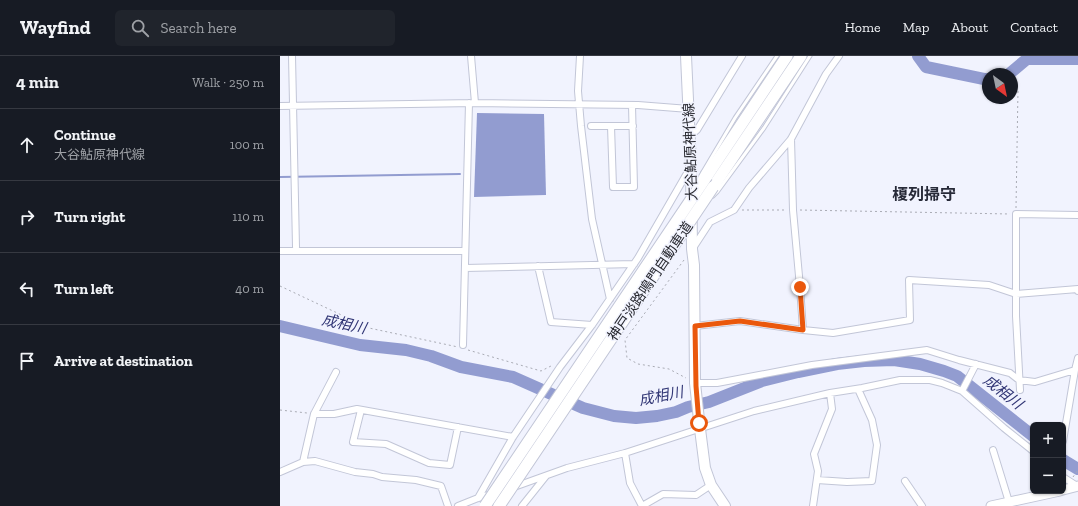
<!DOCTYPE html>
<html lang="en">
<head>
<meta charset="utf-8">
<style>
  :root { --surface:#171b24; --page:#20242c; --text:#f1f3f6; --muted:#9ea1a6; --line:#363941 }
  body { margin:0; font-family:"Zilla Slab","Noto Sans JP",serif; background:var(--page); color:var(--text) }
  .controls { position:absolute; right:12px; bottom:12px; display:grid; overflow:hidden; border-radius:6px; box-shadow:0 1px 3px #0004 }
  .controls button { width:36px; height:36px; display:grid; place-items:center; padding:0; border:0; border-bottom:1px solid var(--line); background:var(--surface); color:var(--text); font:20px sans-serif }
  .compass { position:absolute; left:702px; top:12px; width:36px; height:36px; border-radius:50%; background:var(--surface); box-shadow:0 1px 3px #0004; rotate:147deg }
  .stop { position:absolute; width:12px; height:12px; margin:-9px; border:3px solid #ea580c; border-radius:50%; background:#fff }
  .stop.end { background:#ea580c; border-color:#fff; box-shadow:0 1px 4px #0008 }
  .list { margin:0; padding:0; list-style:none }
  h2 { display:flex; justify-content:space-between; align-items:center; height:52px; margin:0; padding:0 16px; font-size:17px }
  h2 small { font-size:13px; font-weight:400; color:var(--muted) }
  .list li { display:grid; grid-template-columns:26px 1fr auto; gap:12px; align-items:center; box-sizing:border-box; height:72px; padding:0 16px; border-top:1px solid var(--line) }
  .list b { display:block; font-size:15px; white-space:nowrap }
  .list p { margin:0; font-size:13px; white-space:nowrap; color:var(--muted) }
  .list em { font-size:13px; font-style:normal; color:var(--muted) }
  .icon { flex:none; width:22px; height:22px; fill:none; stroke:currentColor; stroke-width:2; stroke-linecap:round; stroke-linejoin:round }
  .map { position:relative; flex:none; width:798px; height:450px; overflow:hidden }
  header { display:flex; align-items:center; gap:24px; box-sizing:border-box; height:56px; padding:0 20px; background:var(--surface); border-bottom:1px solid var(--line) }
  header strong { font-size:19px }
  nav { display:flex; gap:22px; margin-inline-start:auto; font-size:14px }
  .search { width:280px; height:36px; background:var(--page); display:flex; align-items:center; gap:10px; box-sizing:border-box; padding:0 14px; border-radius:6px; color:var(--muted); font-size:15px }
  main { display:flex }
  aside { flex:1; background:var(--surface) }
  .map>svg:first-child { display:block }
  .water { fill:#929cd0 }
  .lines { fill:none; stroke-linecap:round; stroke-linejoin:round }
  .stream { stroke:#929cd0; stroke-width:2 }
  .river { stroke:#929cd0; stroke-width:12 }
  .lane-casing { stroke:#c2c6d7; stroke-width:5 }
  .street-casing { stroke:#c2c6d7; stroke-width:8 }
  .secondary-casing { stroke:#c2c6d7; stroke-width:11 }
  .primary-casing { stroke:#c2c6d7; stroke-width:12 }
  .highway-casing { stroke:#c2c6d7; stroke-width:13 }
  .path { stroke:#a9abb4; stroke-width:1; stroke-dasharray:2 3; stroke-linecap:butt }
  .lane { stroke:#fff; stroke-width:3 }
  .street { stroke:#fff; stroke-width:6 }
  .secondary { stroke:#fff; stroke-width:9 }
  .primary { stroke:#fff; stroke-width:10 }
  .highway { stroke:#fff; stroke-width:11 }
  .lane-bridge-casing { stroke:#c2c6d7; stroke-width:5; stroke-linecap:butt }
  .highway-bridge-casing { stroke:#c2c6d7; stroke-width:13; stroke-linecap:butt }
  .lane-bridge { stroke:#fff; stroke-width:3 }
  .highway-bridge { stroke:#fff; stroke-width:11 }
  .route { stroke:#ea580c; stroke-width:5 }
  .labels { text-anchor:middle; stroke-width:3; stroke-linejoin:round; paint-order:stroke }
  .street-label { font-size:14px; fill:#292a31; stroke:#f1f3fe }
  .water-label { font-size:15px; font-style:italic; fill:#323776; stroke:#f1f3fe }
  .quarter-label { font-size:16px; font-weight:bold; fill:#272a38; stroke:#f1f3fe }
</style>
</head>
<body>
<header>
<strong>Wayfind</strong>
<div class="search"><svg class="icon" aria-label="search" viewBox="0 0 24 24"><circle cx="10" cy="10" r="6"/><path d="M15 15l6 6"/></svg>Search here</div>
<nav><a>Home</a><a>Map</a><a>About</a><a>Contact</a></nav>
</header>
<main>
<aside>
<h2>4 min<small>Walk · 250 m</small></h2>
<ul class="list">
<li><svg class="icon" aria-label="ahead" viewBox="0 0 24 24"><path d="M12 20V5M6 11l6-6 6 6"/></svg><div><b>Continue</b><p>大谷鮎原神代線</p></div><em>100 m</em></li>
<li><svg class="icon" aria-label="right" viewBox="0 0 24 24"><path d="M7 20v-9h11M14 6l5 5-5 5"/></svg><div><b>Turn right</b></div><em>110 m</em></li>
<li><svg class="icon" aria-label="left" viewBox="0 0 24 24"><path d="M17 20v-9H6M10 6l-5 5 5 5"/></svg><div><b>Turn left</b></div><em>40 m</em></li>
<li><svg class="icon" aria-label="arrive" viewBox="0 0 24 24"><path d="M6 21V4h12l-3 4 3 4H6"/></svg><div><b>Arrive at destination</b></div></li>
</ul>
</aside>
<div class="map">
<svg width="798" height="450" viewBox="0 0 798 450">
  <rect width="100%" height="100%" fill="#f1f3fe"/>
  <path class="water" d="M197,57L264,58L266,139L194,141Z"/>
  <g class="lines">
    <path class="stream" d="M0,121L180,118"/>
    <path class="river" d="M638,0L646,11L704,23H708
      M729,18L747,3H798
      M0,270L80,289L126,294L151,300L181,311L233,321L303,352L334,360L356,362L377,360L396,356L408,351L429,346L482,325L518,316L557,308L584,305L614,304L640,308L664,315L677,320L753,380
      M783,404L798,413"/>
    <defs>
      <path id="lane" d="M423,116L455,62L497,0
        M433,140L437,136L484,72L530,0"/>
      <path id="street" d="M12,0L16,191
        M191,0L195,47
        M300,0L298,35L301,70L312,163L330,243
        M0,50L195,47L358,49L409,53
        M311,70H353
        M331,70L333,131H354L352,49
        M410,80L417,74L462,0
        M511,83L513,154L520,231L523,274
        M413,192L430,166L454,154L469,132L511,83L546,18L559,0
        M0,195H185
        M258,210L271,266L312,269
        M185,212L354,208
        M415,270L460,265L523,274L553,277L630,264L629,224L709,229L736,238L798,233V235
        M183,289L189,47
        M795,314L798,302
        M415,327H437L532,309L647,294L679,304L730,317L739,324L755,326L795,314L783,385
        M740,334L736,260V158L798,159
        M682,335L696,308
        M81,354L73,386L106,388L149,407L170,409L178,371
        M34,358H54L77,353L233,381
        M713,394L729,446
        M345,397L350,427L362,450
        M23,406L34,358L56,316
        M0,416L23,406L35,405L75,416L93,418L102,421L136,424L161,430L168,450
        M783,421L797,430
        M537,424L567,426L592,425L597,389L592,364L578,333
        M625,425L642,450
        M234,431L287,412L345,397L474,355L550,337L582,332L620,324H650L662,327L682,335L724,372L753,395
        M198,442L233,381L280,311L312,269L358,202L410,112
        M178,450L198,442L212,438
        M242,450L266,420
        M362,450L383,438L416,439L431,429
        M533,450L538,415L534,398L552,353L550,337"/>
      <path id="secondary" d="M783,434L798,430
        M711,450L780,435"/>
      <path id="primary" d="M406,0L411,109L412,193L414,209L415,327L420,373L425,412L431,429L445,450"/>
      <path id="highway" d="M427,120L507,0
        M433,131L521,0"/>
    </defs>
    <use href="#lane" class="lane-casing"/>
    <use href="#street" class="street-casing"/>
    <use href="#secondary" class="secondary-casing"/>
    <use href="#primary" class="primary-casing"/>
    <use href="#highway" class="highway-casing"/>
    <path class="path" d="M736,152L738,33
      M462,154H506
      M520,154L730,158
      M404,204L345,284L347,302L358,308L389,313L406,322
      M0,230L89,272L178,291
      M188,294L261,315L273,309
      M0,354L27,357
      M793,421L798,414"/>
    <use href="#lane" class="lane"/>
    <use href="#street" class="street"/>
    <use href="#secondary" class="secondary"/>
    <use href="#primary" class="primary"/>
    <use href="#highway" class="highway"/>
    <defs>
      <path id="lane-bridge" d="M419,123L423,116"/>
      <path id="highway-bridge" d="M205,450L427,120
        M219,450L433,131"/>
    </defs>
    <use href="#lane-bridge" class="lane-bridge-casing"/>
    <use href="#highway-bridge" class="highway-bridge-casing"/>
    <use href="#lane-bridge" class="lane-bridge"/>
    <use href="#highway-bridge" class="highway-bridge"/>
  </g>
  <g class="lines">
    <path class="route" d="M419,367L416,330L415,270L460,265L523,274L520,231"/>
  </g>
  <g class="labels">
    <g class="street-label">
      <text transform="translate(410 96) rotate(-92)" y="5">大谷鮎原神代線</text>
      <text transform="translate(370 225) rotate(-56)" y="5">神戸淡路鳴門自動車道</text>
    </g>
    <g class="water-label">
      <text transform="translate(64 268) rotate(12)" y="5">成相川</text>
      <text transform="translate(723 336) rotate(38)" y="5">成相川</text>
      <text transform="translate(381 340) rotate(-11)" y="5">成相川</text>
    </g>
    <g class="quarter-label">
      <text x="644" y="144">榎列掃守</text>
    </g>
  </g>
</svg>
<div class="controls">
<button>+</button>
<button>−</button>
</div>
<svg class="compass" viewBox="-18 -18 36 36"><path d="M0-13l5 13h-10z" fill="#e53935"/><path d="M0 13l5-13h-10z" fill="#9ea1a6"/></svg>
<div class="stop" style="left:419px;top:367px"></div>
<div class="stop end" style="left:520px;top:231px"></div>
</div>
</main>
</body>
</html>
